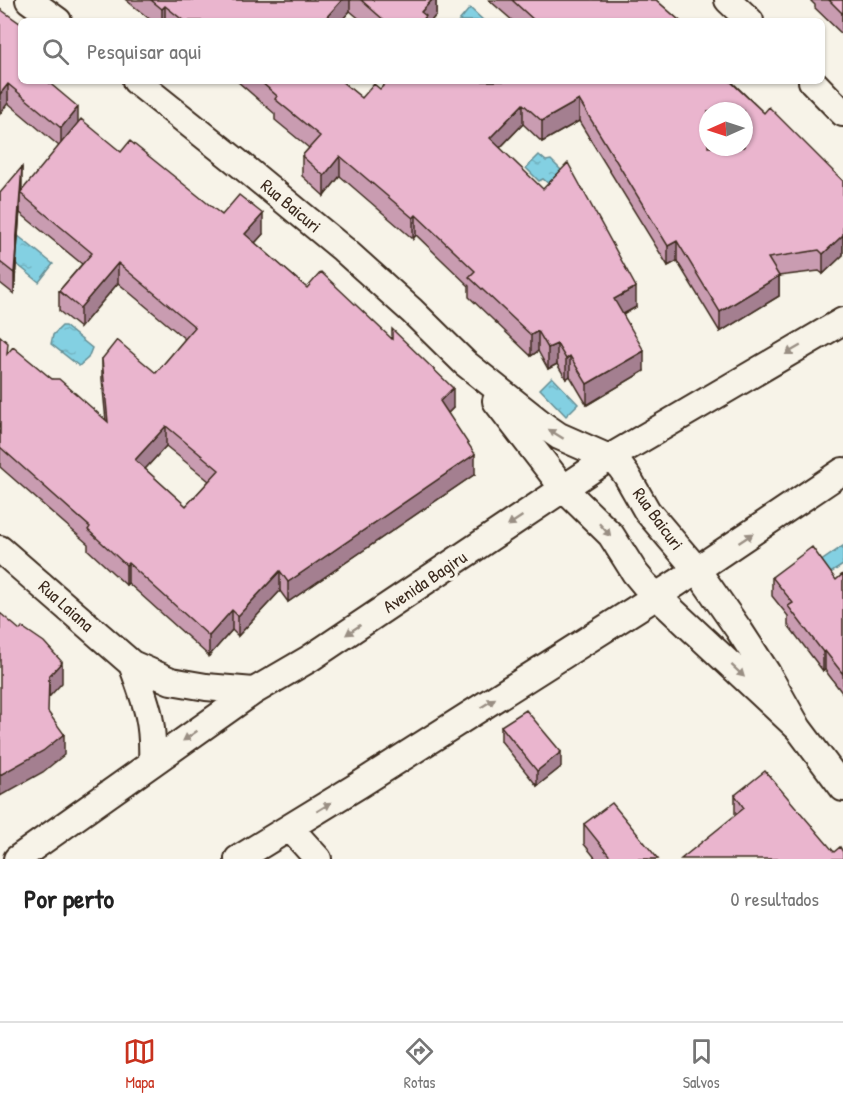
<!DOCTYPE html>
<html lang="pt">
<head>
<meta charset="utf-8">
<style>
  :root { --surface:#fff; --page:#f2f2f2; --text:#222; --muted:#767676; --line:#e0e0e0; --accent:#c8321e }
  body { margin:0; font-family:"Patrick Hand",sans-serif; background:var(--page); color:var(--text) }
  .compass { position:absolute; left:699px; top:102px; width:54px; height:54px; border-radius:50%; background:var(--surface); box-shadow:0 2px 4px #0004; rotate:267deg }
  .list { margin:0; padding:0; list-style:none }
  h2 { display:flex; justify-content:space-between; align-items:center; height:78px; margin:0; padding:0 24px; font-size:26px }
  h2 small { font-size:20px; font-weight:400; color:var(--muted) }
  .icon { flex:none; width:33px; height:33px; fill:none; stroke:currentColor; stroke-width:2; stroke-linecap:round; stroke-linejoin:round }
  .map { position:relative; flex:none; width:843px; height:859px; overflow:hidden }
  .search { position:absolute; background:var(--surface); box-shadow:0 2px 4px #0004; left:18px; right:18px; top:18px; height:66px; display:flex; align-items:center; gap:15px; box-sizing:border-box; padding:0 21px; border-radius:9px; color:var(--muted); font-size:22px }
  .sheet { height:162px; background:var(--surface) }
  nav { display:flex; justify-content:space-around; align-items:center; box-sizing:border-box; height:84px; border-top:2px solid var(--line); background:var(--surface); font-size:16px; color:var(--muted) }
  nav a { display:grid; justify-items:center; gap:3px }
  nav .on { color:var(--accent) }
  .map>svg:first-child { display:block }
  .water { fill:url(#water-ripples); stroke:#668e94; stroke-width:1.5 }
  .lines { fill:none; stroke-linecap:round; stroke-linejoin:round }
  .minor-casing { stroke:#3b2a1e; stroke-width:30 }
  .minor { stroke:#f7f3e8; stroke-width:26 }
  .wall { fill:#c99cb1; stroke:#3b2a1e; stroke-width:1.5; fill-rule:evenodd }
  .shaded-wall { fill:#a47f90; stroke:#3b2a1e; stroke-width:1.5 }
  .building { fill:#eab5ce; stroke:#3b2a1e; stroke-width:1.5; fill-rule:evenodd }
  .oneway { fill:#998e83 }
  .labels { text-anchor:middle; stroke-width:6; stroke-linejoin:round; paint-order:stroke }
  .street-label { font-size:18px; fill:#3b2a1e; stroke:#f7f3e8 }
</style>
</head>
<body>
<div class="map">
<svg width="843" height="859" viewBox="0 0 843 859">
  <defs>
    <pattern id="water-ripples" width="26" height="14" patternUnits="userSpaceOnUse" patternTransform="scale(1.5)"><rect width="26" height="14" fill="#83d0e2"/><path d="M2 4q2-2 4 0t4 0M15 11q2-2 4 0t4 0" fill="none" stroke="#72b3c1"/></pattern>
  </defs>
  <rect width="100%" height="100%" fill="#f7f3e8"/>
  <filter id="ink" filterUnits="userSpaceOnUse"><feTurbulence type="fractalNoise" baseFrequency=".0167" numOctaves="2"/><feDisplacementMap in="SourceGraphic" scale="12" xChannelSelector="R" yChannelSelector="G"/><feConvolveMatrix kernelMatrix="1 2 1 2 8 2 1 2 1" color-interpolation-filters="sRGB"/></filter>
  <g filter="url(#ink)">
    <path class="water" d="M470,8L484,21H459Z
      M539,155L546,161L551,160L564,173L550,185L543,179L539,181L526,168Z
      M17,235L53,264L39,282L3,253Z
      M62,326H65L92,348L88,358L79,366L51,344L53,335Z
      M552,377L578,404L566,416L540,389Z
      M843,546V565L829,574L820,562Z"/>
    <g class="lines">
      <defs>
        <path id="minor" d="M29,0L58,21
          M728,0L750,21
          M136,81L241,165L343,249L412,311L465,363L543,425L559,436L609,458L619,465L627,476L647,511L697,570L739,630L767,673L798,728
          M812,81L843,113
          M496,401L564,489L611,535L635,573L645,585L798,728L843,788
          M0,549L132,664L171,681L206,687L254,691
          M132,664C146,703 154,720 152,763
          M290,828L318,859
          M17,859L254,691L309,659L609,458L843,321
          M238,859L359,785L677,583L843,471"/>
      </defs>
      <use href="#minor" class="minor-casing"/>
      <use href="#minor" class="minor"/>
    </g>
    <path class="wall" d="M126,0H436V15L431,21H362L350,11L341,21H152Z
      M489,0H656L680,21H513Z
      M810,0H843L842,34L815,8V5Z
      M0,9L21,81L78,123L121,152L222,215L263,234L255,243L307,288L453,408L448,413L475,474L288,602L280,591L238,636L232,630L209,656L128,583L126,585L88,550V544L0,467V336L8,353L52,379L106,421L102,379V359L156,373L185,339L118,283L80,328L59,311V291L82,264L20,213V208L14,294L0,283V193L22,192L59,146L8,103ZM166,446L209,481L186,506L145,469Z
      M237,81H341L362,98L380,89L731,81L764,113L843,181V255L823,274L819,271L779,276V296L720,332L677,261L668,266L579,121L542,142L523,124L500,148L636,307L623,315L644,371L587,405L570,376L566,379L557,364L548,369L538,351L531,356L469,297V286L416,235L413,239L340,176L324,196L302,176V156L309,148L275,120V114Z
      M843,574V694L825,670L823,671L788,625V616L772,596V577L836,580Z
      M501,726L561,767L537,786L501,741Z
      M735,795L834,852L843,859L735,815Z
      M584,824L658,859H596L584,844Z"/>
    <path class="shaded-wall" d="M342,0H350V11L341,21H323Z
      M432,0H436V15L431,21H421V12Z
      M165,6V21H162V9Z
      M843,12V33L842,34V13Z
      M8,84V103L0,114V94Z
      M579,100V121L542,142V121Z
      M523,104V124L490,158V138Z
      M78,107V126L61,148V128Z
      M340,156V176L324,196V176Z
      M22,167V188L21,194L20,193V208L14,294V273Z
      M263,214V234L245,254V234Z
      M416,215V235L413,239V218Z
      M843,235V255L823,274V254Z
      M677,241V261L668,266V246Z
      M118,263V283L80,328V308Z
      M779,276V296L720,332V312Z
      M636,287V307L614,319V299Z
      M538,331V351L531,356V335Z
      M557,344V364L548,369V348Z
      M644,351V371L587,405V384Z
      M570,356V376L566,379V359Z
      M453,388V408L440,421V401Z
      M166,426V446L135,480V460Z
      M475,454V474L288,602V582Z
      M128,563V583L126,585V565Z
      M280,571V591L238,636V616Z
      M232,610V630L209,656V636Z
      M825,651V670L823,671V652Z
      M62,662V683L49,697V676Z
      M64,734V755L43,772L0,796V775Z
      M561,752V767L537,786V771Z"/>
    <path class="building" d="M151,0H342L323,21H184L165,6L162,9Z
      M361,0H432L421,12L426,16L422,21H385Z
      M512,0H656L680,21H535Z
      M829,0H843V12L842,13Z
      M0,9L21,24V81H47L78,107L61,128L8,84L0,94Z
      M260,81H341L362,98L374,84L380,89L388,81H730L764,113L769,107L843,181V235L823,254L819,250L768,258L779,276L720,312L677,241L668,246L579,100L542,121L523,104L490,138L543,189L568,163L636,287L614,299L644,351L587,384L570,356L566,359L557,344L548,348L538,331L531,335L469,277L475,271L416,215L413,218L340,156L324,176L302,156L320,136L275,99L277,96ZM708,111H744V147H708Z
      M81,119L121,152L130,141L222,215L239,195L263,214L245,234L307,288L321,272L392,339V329L453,388L440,401L475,454L288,582L280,571L238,616L232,610L209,636L128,563L126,565L88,530L90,527L0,447V336L8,343L7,354L13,347L52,379H59L108,422L102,359L117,340L156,373L195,327L118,263L80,308L59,291L92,253L20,193ZM166,426L219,470L186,506L135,460Z
      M22,167L14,273L0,262V193Z
      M812,547L836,580L843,574V674L825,651L823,652L788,606L793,603L772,577Z
      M0,613L20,630L22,627L44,642L62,662L49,676L48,712L64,734L43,751L0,775Z
      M526,710L561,752L537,771L501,726Z
      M765,771L834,852L840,847L843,852V859H681L744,808L735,795Z
      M612,803L658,859H612L584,824Z"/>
    <defs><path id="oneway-solid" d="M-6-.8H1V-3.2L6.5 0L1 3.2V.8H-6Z" transform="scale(1.5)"/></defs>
    <g class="oneway">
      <use href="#oneway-solid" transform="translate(793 350) rotate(150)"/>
      <use href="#oneway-solid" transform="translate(556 434) rotate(-148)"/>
      <use href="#oneway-solid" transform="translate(515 521) rotate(146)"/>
      <use href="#oneway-solid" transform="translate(605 530) rotate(48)"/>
      <use href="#oneway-solid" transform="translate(746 538) rotate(-34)"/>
      <use href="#oneway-solid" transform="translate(353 630) rotate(146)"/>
      <use href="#oneway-solid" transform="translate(738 671) rotate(43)"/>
      <use href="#oneway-solid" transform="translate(488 703) rotate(-32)"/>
      <use href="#oneway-solid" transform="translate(190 736) rotate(145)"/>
      <use href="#oneway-solid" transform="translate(324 807) rotate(-32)"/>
    </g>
  </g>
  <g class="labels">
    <g class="street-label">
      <text transform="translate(291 206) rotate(40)" y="6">Rua Baicuri</text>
      <text transform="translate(658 519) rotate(54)" y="6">Rua Baicuri</text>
      <text transform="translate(425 582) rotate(-34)" y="6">Avenida Bagiru</text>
      <text transform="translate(66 606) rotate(42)" y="6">Rua Laiana</text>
    </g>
  </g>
</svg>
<svg class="compass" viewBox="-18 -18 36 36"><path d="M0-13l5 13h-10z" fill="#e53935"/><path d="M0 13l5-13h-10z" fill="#767676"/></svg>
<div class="search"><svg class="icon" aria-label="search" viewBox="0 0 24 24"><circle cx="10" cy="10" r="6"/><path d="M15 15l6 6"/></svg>Pesquisar aqui</div>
</div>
<section class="sheet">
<h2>Por perto<small>0 resultados</small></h2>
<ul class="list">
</ul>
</section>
<nav>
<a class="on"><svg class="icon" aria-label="map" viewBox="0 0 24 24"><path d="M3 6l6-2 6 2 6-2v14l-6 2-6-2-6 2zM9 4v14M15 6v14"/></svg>Mapa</a>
<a><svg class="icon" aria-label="directions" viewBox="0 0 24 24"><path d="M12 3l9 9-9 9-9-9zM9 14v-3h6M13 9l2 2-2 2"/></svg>Rotas</a>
<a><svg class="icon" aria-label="saved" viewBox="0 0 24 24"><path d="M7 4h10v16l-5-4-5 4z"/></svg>Salvos</a>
</nav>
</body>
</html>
